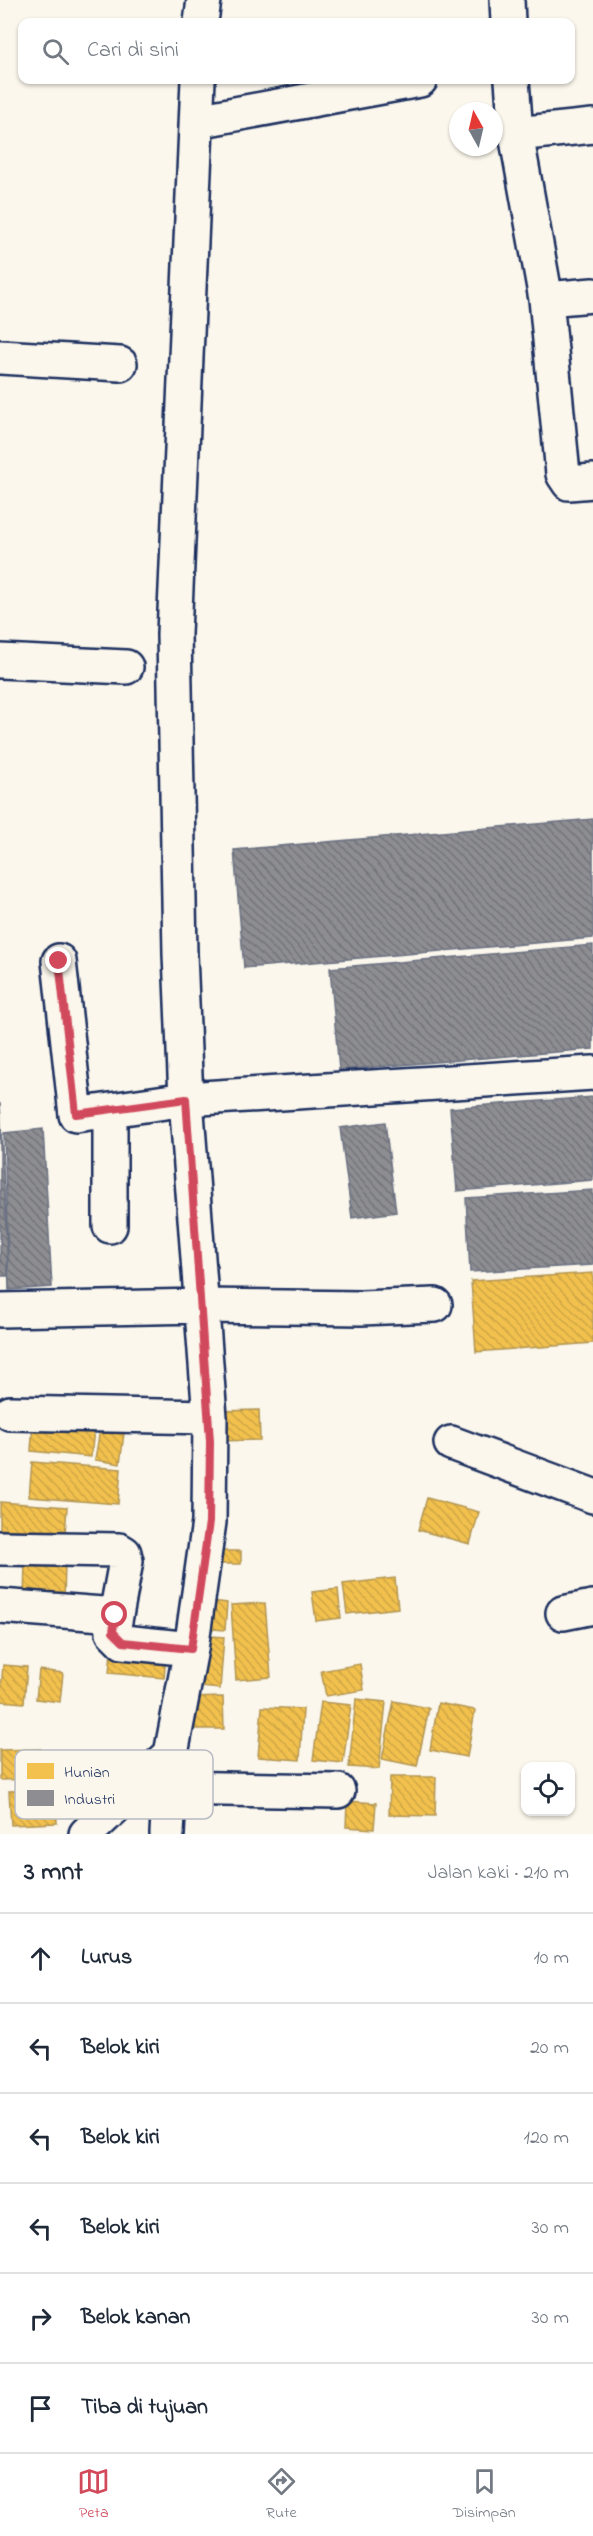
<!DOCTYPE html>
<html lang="id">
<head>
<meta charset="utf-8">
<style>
  :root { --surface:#fff; --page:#f2f2f3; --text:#1f2937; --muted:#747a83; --line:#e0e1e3; --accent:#d1495b }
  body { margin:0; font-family:"Indie Flower",sans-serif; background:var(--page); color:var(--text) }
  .controls { position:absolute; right:18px; bottom:18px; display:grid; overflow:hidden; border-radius:12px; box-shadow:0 2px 4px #0004 }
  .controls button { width:54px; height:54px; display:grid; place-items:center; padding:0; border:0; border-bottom:2px solid var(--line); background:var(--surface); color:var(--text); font:30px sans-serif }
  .compass { position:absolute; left:449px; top:102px; width:54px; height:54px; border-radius:50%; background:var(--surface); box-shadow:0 2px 4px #0004; rotate:352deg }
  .stop { position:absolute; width:18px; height:18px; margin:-14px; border:4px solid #d1495b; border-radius:50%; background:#fff }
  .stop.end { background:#d1495b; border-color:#fff; box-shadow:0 2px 6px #0008 }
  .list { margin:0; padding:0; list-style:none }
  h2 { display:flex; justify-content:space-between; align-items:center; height:78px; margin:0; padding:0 24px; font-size:26px }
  h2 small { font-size:20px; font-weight:400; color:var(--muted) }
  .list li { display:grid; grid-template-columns:39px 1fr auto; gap:18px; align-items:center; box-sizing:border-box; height:90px; padding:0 24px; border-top:2px solid var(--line) }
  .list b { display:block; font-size:22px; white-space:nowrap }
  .list em { font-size:20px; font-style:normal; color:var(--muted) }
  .icon { flex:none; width:33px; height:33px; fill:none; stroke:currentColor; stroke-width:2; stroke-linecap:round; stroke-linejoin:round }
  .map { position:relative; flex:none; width:593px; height:1834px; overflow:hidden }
  .search { position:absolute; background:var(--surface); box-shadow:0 2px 4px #0004; left:18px; right:18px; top:18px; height:66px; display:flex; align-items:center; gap:15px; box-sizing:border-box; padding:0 21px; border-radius:12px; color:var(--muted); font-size:22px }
  .sheet { height:618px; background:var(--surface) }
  nav { display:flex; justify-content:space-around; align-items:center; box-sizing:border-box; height:84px; border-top:2px solid var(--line); background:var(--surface); font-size:16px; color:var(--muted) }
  nav a { display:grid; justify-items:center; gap:3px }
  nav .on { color:var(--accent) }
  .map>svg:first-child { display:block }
  .homes { fill:url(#homes-back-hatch); stroke:#b29553; stroke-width:1.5 }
  .industry { fill:url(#industry-back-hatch); stroke:#6b7182; stroke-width:1.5 }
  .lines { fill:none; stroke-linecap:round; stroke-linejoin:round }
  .minor-casing { stroke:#1b2f5e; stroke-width:38 }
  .minor { stroke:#fbf7ec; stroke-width:33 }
  .route { stroke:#d1495b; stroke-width:8 }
  .key { fill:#fbf7ec; stroke:#b8bbc1; stroke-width:1.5 }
  .key-label { font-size:16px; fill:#1b2f5e }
</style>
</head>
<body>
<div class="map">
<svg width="593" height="1834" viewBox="0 0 593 1834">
  <defs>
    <pattern id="homes-back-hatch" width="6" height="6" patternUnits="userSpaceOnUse" patternTransform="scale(1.5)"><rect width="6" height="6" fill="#f2c14e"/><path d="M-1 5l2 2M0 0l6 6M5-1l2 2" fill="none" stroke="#cfa646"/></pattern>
    <pattern id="industry-back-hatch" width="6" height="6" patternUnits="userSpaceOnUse" patternTransform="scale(1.5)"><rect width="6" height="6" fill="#8d8d92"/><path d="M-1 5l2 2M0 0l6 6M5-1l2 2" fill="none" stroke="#72747a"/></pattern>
  </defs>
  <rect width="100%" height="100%" fill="#fbf7ec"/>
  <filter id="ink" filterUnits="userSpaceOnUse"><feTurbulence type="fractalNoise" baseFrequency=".0167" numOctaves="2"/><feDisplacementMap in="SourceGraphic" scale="12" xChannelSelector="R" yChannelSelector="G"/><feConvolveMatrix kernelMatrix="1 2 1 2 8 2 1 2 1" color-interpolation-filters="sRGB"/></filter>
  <g filter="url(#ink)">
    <path class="homes" d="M593,1273V1343L476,1352L471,1281Z
      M259,1410L260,1440L217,1441V1411Z
      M33,1423L94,1430L91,1457L31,1451Z
      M100,1429L124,1433L120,1464L95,1460Z
      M32,1462L121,1469L118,1504L29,1497Z
      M427,1498L479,1512L470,1544L418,1530Z
      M0,1502L67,1507L65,1534L0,1529Z
      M209,1551H241V1564H209Z
      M25,1560H65L64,1603L24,1602Z
      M395,1578L398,1608L347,1614L343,1584Z
      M338,1589L341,1618L316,1621L312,1592Z
      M204,1600L227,1603L225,1630L201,1628Z
      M265,1603L271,1677L236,1680L231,1605Z
      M196,1635L224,1637L220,1689L191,1686Z
      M111,1652L166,1656L164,1678L109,1673Z
      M360,1664L364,1690L326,1696L321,1671Z
      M3,1665L27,1667L24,1703L0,1701Z
      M39,1670L63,1673L60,1702L36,1699Z
      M223,1697L224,1729H189V1698Z
      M356,1699L386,1702L379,1769L349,1767Z
      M394,1701L429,1708L417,1766L382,1759Z
      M321,1702L351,1705L343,1763L313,1760Z
      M438,1703L475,1710L467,1757L430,1750Z
      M262,1707L303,1709L300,1760L258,1757Z
      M41,1749L42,1779L0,1780V1750Z
      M390,1777H436L435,1816L389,1815Z
      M56,1789L57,1823L11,1825L9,1791Z
      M347,1801L376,1803L374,1829L346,1827Z"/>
    <path class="industry" d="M593,819V938L244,968L234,850Z
      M593,945V1049L339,1070L330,968Z
      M593,1097V1180L457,1191L450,1108Z
      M0,1103L8,1276H0Z
      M385,1122L396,1212L352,1218L340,1128Z
      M43,1129L52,1287L9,1290L4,1133Z
      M593,1190V1265L470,1272L466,1198Z"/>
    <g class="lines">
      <defs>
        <path id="minor" d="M507,0L508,22
          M201,22L204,0
          M512,80L516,134L546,299L563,474L569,483L593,481
          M197,121L420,80
          M516,134L593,126
          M546,299L593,295
          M0,357L120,364
          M0,661L126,667
          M59,961L76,1115L186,1099L593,1073
          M110,1110V1226
          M0,1310L202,1306L361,1308L435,1305
          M10,1413L210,1417
          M451,1443L593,1496
          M0,1548L119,1550L124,1553L126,1561L113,1632L123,1642L191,1649
          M0,1606L115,1615
          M563,1613L593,1607
          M169,1788L338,1791
          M86,1834L171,1754
          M167,1834L171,1754L191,1649L209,1522L210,1417L186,1099L180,954L174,634L198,80"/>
      </defs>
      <use href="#minor" class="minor-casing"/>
      <use href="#minor" class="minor"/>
    </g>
  </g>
  <g class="lines" filter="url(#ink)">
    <path class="route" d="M59,961L76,1114L186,1099L210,1441L209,1522L191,1649L123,1642L113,1632L115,1615"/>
  </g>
  <rect x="15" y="1750" width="198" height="69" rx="9" class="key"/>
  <rect x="27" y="1763" width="27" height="16" fill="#f2c14e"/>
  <rect x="27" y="1790" width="27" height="16" fill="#8d8d92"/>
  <g class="key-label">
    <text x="64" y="1777">Hunian</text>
    <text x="64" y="1804">Industri</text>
  </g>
</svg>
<div class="controls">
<button><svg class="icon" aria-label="locate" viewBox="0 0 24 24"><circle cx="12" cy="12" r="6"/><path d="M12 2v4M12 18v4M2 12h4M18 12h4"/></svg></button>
</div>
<svg class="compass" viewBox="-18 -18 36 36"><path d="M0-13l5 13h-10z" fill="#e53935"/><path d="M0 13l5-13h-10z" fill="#747a83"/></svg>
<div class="stop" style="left:115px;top:1615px"></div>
<div class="stop end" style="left:59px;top:961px"></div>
<div class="search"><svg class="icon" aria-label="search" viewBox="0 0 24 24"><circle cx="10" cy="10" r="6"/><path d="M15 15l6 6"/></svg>Cari di sini</div>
</div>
<section class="sheet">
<h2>3 mnt<small>Jalan kaki · 210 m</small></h2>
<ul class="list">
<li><svg class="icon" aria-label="ahead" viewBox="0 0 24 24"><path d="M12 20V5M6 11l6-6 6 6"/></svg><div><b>Lurus</b></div><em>10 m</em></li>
<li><svg class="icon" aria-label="left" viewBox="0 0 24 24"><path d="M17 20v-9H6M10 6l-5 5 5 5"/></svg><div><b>Belok kiri</b></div><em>20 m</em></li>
<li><svg class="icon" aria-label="left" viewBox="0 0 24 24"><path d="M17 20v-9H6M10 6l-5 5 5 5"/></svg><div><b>Belok kiri</b></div><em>120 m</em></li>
<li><svg class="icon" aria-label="left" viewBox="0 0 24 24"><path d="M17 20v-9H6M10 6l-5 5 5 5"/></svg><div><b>Belok kiri</b></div><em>30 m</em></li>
<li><svg class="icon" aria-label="right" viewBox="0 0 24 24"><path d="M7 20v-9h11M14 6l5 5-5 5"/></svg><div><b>Belok kanan</b></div><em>30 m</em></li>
<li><svg class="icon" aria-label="arrive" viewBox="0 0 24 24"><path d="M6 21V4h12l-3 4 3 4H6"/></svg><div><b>Tiba di tujuan</b></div></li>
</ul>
</section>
<nav>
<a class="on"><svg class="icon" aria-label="map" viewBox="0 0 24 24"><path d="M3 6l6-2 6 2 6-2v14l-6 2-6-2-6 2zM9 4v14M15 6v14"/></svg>Peta</a>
<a><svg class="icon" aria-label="directions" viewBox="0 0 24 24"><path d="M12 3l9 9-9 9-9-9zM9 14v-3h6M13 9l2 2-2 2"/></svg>Rute</a>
<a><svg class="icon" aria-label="saved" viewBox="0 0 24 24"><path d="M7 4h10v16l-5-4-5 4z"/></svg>Disimpan</a>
</nav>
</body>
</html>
